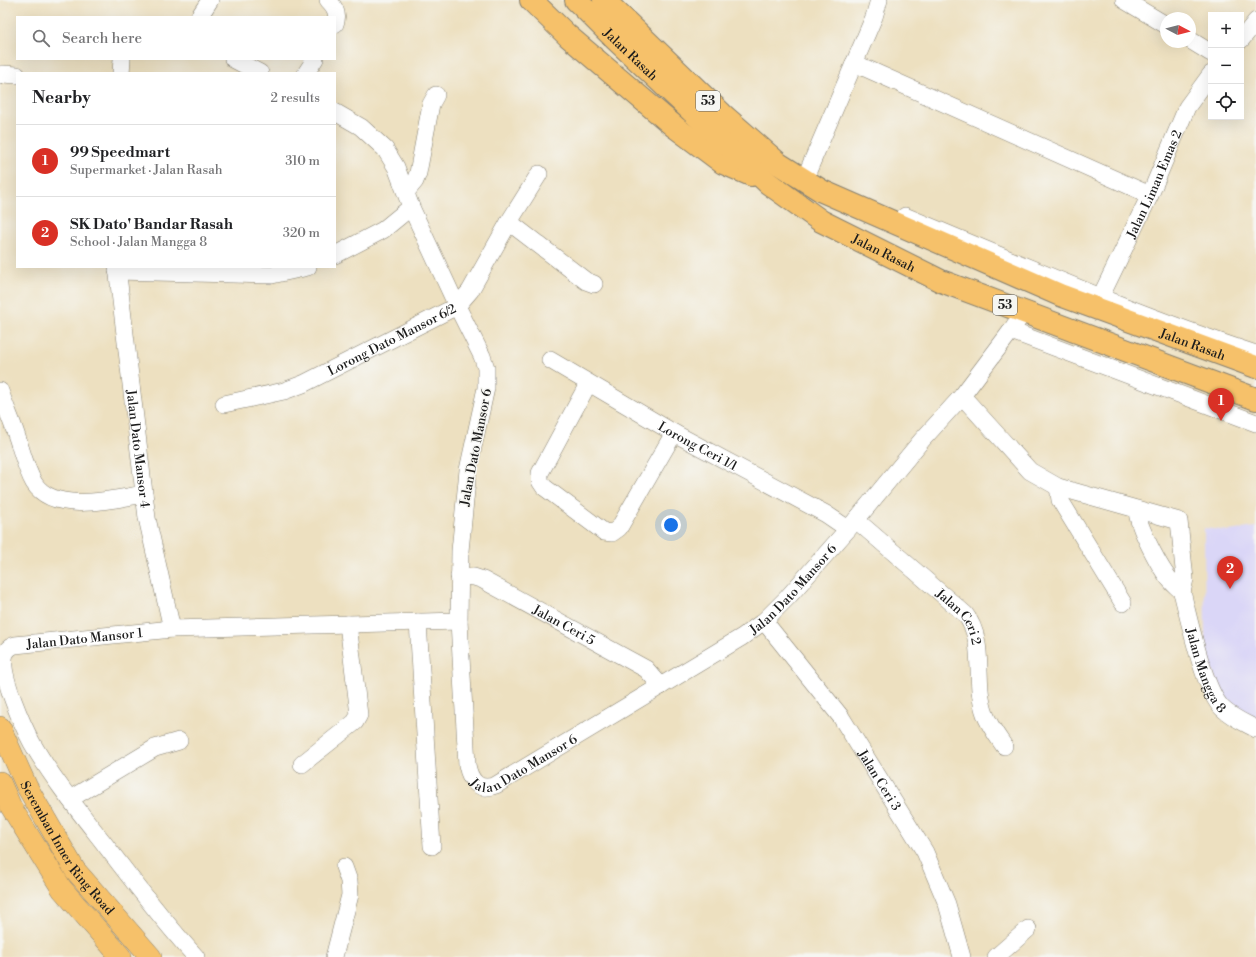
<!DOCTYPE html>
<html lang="en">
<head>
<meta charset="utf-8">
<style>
  :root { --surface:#fff; --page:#f2f2f2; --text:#202124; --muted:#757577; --line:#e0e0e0; --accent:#d93025 }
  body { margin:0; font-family:"Libre Bodoni",serif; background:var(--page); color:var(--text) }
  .controls { position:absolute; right:12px; top:12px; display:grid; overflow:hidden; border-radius:0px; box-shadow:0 4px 16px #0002 }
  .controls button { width:36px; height:36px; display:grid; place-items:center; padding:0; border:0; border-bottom:1px solid var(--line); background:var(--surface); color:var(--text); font:20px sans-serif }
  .compass { position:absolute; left:1160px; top:12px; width:36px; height:36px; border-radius:50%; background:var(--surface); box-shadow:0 4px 16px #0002; rotate:97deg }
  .you { position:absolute; left:671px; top:525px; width:14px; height:14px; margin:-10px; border:3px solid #fff; border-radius:50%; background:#1a73e8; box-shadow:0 0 0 6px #1a73e833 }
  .badge { display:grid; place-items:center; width:26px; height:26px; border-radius:50%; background:var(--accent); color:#fff; font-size:13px; font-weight:700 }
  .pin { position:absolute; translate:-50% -33px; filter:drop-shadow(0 1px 2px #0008) }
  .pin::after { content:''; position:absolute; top:21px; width:14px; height:12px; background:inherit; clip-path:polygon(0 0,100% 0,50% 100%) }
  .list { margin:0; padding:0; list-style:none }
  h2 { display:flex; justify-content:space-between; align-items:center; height:52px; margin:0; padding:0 16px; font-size:17px }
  h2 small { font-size:13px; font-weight:400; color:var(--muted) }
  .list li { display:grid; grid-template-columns:26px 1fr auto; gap:12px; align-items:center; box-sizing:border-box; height:72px; padding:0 16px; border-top:1px solid var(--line) }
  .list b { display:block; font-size:15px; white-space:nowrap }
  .list p { margin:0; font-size:13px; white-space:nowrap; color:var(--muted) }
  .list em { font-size:13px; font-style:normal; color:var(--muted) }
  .icon { flex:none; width:22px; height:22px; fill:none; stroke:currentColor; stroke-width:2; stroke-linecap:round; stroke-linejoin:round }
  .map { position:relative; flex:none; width:1256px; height:957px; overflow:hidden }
  .search { position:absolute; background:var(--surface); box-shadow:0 4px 16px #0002; left:16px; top:16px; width:320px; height:44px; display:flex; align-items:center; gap:10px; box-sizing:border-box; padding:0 14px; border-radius:0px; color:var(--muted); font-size:15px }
  .panel { position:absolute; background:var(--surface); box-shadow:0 4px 16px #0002; left:16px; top:72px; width:320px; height:196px; border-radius:0px }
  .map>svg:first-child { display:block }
  .built { fill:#dad6f7 }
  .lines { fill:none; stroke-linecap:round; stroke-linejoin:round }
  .minor-casing { stroke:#847e6e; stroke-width:18 }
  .major-casing { stroke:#847e6e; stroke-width:22 }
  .highway-casing { stroke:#847e6e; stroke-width:24 }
  .minor { stroke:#fff; stroke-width:17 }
  .major { stroke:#f6c16b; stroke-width:21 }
  .highway { stroke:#f6c16b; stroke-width:22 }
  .labels { text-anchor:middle; stroke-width:3; stroke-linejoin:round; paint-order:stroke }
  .shield { fill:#f6f6f2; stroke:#5d5d5c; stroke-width:1 }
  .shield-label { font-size:12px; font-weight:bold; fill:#1c1c1c }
  .street-label { font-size:13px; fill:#1c1c1c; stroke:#f6f6f2 }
</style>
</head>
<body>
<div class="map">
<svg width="1256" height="957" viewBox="0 0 1256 957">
  <rect width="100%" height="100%" fill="#f6f6f2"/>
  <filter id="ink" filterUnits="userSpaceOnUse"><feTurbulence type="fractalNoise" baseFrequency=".025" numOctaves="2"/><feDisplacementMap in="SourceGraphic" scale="8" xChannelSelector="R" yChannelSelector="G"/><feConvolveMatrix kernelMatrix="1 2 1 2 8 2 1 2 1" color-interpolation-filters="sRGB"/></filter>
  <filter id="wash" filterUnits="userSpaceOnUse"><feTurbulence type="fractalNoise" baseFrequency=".012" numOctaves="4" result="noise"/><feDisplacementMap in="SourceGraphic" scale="16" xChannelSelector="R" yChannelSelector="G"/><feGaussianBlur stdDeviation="0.9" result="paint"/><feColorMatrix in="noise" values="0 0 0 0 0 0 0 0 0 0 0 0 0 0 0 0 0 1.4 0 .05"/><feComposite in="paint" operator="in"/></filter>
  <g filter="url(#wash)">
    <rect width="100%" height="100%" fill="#ede0c0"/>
    <path class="built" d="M1256,527V718L1232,706L1218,689L1205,647L1204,528L1229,531Z"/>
  </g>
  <g filter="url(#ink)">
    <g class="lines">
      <defs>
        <g id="minor">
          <path d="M328,0C335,7 339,14 335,24"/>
          <path d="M1124,0L1166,25"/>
          <path d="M199,17L210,0"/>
          <path d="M1190,40L1211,53"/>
          <path d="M1241,40L1256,21"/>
          <path d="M233,59L260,73"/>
          <path d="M854,63L1150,195"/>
          <path d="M121,73L122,59"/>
          <path d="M306,73L315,59"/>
          <path d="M0,76L3,74L17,75"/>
          <path id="s1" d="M335,112L361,127L385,149L396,167L411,207L457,306L482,356L486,368V388L468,470L460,551L459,621L467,765C470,781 479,792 496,785L742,637L764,621L788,597L856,520L922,440L962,396L1011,331L1023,312"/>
          <path d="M808,171L874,17L879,0"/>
          <path d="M406,192L415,181L418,173L431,104L436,95"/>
          <path d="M905,216C1021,264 1137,315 1256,354"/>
          <path d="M509,222L586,281L594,284"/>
          <path d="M335,255L383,230L411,207"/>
          <path id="s2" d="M117,267L147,518L172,629"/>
          <path d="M117,271L272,275L308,267"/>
          <path id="s3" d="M1101,296L1150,195L1187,107L1211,74"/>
          <path d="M1011,331L1256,423"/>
          <path id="s4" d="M550,360L674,433L826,514L848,529"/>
          <path d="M588,384L540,473V481L544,487L604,532L612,533L619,528L674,433"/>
          <path d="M0,391C5,406 12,421 17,437C22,452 26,469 34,483C54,515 115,499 144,494"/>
          <path d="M962,396L1030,471L1058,487L1179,521L1185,579L1182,592C1179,588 1174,585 1171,581C1161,570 1136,524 1137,509"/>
          <path id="s5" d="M224,404L284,391L303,384L457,306L470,291L509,222L539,174"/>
          <path d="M1058,487L1060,500L1123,603"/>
          <path id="s6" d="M856,520L965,614C987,642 973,682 985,714C989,725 997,736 1004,746"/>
          <path id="s7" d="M459,576L474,577L483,580L646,669L661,686"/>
          <path id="s8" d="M1182,592C1189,619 1204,690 1222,708C1231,717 1245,723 1256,729"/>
          <path id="s9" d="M764,621L841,717L925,852L947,904L962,957"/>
          <path d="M418,622L432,846"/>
          <path d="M302,764L355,722L359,715L348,624"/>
          <path d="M70,799L155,748L179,741"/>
          <path id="s10" d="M196,957C162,920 133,881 103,842C78,810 52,778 32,743C23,726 1,677 4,658C5,651 9,647 15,645L172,629L459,621"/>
          <path d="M334,957L350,895L349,881L344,867"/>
          <path d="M996,957L1028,929"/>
        </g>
        <g id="major">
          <path id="s11" d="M0,727L27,787L75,870L151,957"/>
          <path d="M0,782L11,807L62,889L121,957"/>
        </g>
        <g id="highway">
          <path d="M531,0L568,36L675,127L723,163L751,175"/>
          <path id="s12" d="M576,0L615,39L768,183L821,221L941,281L1256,399"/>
          <path id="s13" d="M604,0L722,114L779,164L822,191L1060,295L1256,367"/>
        </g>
      </defs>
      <use href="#minor" class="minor-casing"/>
      <use href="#major" class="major-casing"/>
      <use href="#highway" class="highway-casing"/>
      <use href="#minor" class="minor"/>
      <use href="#major" class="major"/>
      <use href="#highway" class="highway"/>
    </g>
  </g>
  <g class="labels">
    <g class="shield">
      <rect x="696" y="91" width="24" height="20" rx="3"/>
      <rect x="993" y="295" width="24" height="20" rx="3"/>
    </g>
    <g class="shield-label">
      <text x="708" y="105">53</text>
      <text x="1005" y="309">53</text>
    </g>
    <g class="street-label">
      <text dy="5" stroke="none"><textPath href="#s12" startOffset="77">Jalan Rasah</textPath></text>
      <text dy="5" stroke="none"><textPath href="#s3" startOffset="124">Jalan Limau Emas 2</textPath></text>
      <text dy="5" stroke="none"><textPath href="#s12" startOffset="401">Jalan Rasah</textPath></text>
      <text dy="5" stroke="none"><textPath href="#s5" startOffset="181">Lorong Dato Mansor 6/2</textPath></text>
      <text dy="5" stroke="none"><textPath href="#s13" startOffset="692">Jalan Rasah</textPath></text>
      <text dy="5" stroke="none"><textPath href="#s4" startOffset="171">Lorong Ceri 1/1</textPath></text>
      <text transform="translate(475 447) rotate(-79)" y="5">Jalan Dato Mansor 6</text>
      <text dy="5" stroke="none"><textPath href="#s2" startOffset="183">Jalan Dato Mansor 4</textPath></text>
      <text dy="5" stroke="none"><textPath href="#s1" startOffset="1103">Jalan Dato Mansor 6</textPath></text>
      <text dy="5" stroke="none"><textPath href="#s6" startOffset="143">Jalan Ceri 2</textPath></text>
      <text dy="5" stroke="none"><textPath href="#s7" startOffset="117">Jalan Ceri 5</textPath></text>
      <text dy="5" stroke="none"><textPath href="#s10" startOffset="448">Jalan Dato Mansor 1</textPath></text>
      <text dy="5" stroke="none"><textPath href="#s8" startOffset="82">Jalan Mangga 8</textPath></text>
      <text dy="5" stroke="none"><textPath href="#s1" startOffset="779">Jalan Dato Mansor 6</textPath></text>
      <text dy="5" stroke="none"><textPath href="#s9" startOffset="197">Jalan Ceri 3</textPath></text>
      <text dy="5" stroke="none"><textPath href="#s11" startOffset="139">Seremban Inner Ring Road</textPath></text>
    </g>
  </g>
</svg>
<div class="controls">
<button>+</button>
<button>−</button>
<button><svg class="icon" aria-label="locate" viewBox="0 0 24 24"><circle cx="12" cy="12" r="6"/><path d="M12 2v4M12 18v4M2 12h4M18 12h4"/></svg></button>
</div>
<svg class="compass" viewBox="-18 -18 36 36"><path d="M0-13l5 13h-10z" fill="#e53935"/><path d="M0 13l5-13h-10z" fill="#757577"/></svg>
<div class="you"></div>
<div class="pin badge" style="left:1221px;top:421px">1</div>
<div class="pin badge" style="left:1230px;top:589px">2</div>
<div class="search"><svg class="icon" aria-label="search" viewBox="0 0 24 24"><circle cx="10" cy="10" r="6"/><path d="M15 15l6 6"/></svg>Search here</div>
<section class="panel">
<h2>Nearby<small>2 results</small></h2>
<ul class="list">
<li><span class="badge">1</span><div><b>99 Speedmart</b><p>Supermarket · Jalan Rasah</p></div><em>310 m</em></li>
<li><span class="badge">2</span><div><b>SK Dato' Bandar Rasah</b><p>School · Jalan Mangga 8</p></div><em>320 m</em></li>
</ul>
</section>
</div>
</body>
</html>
